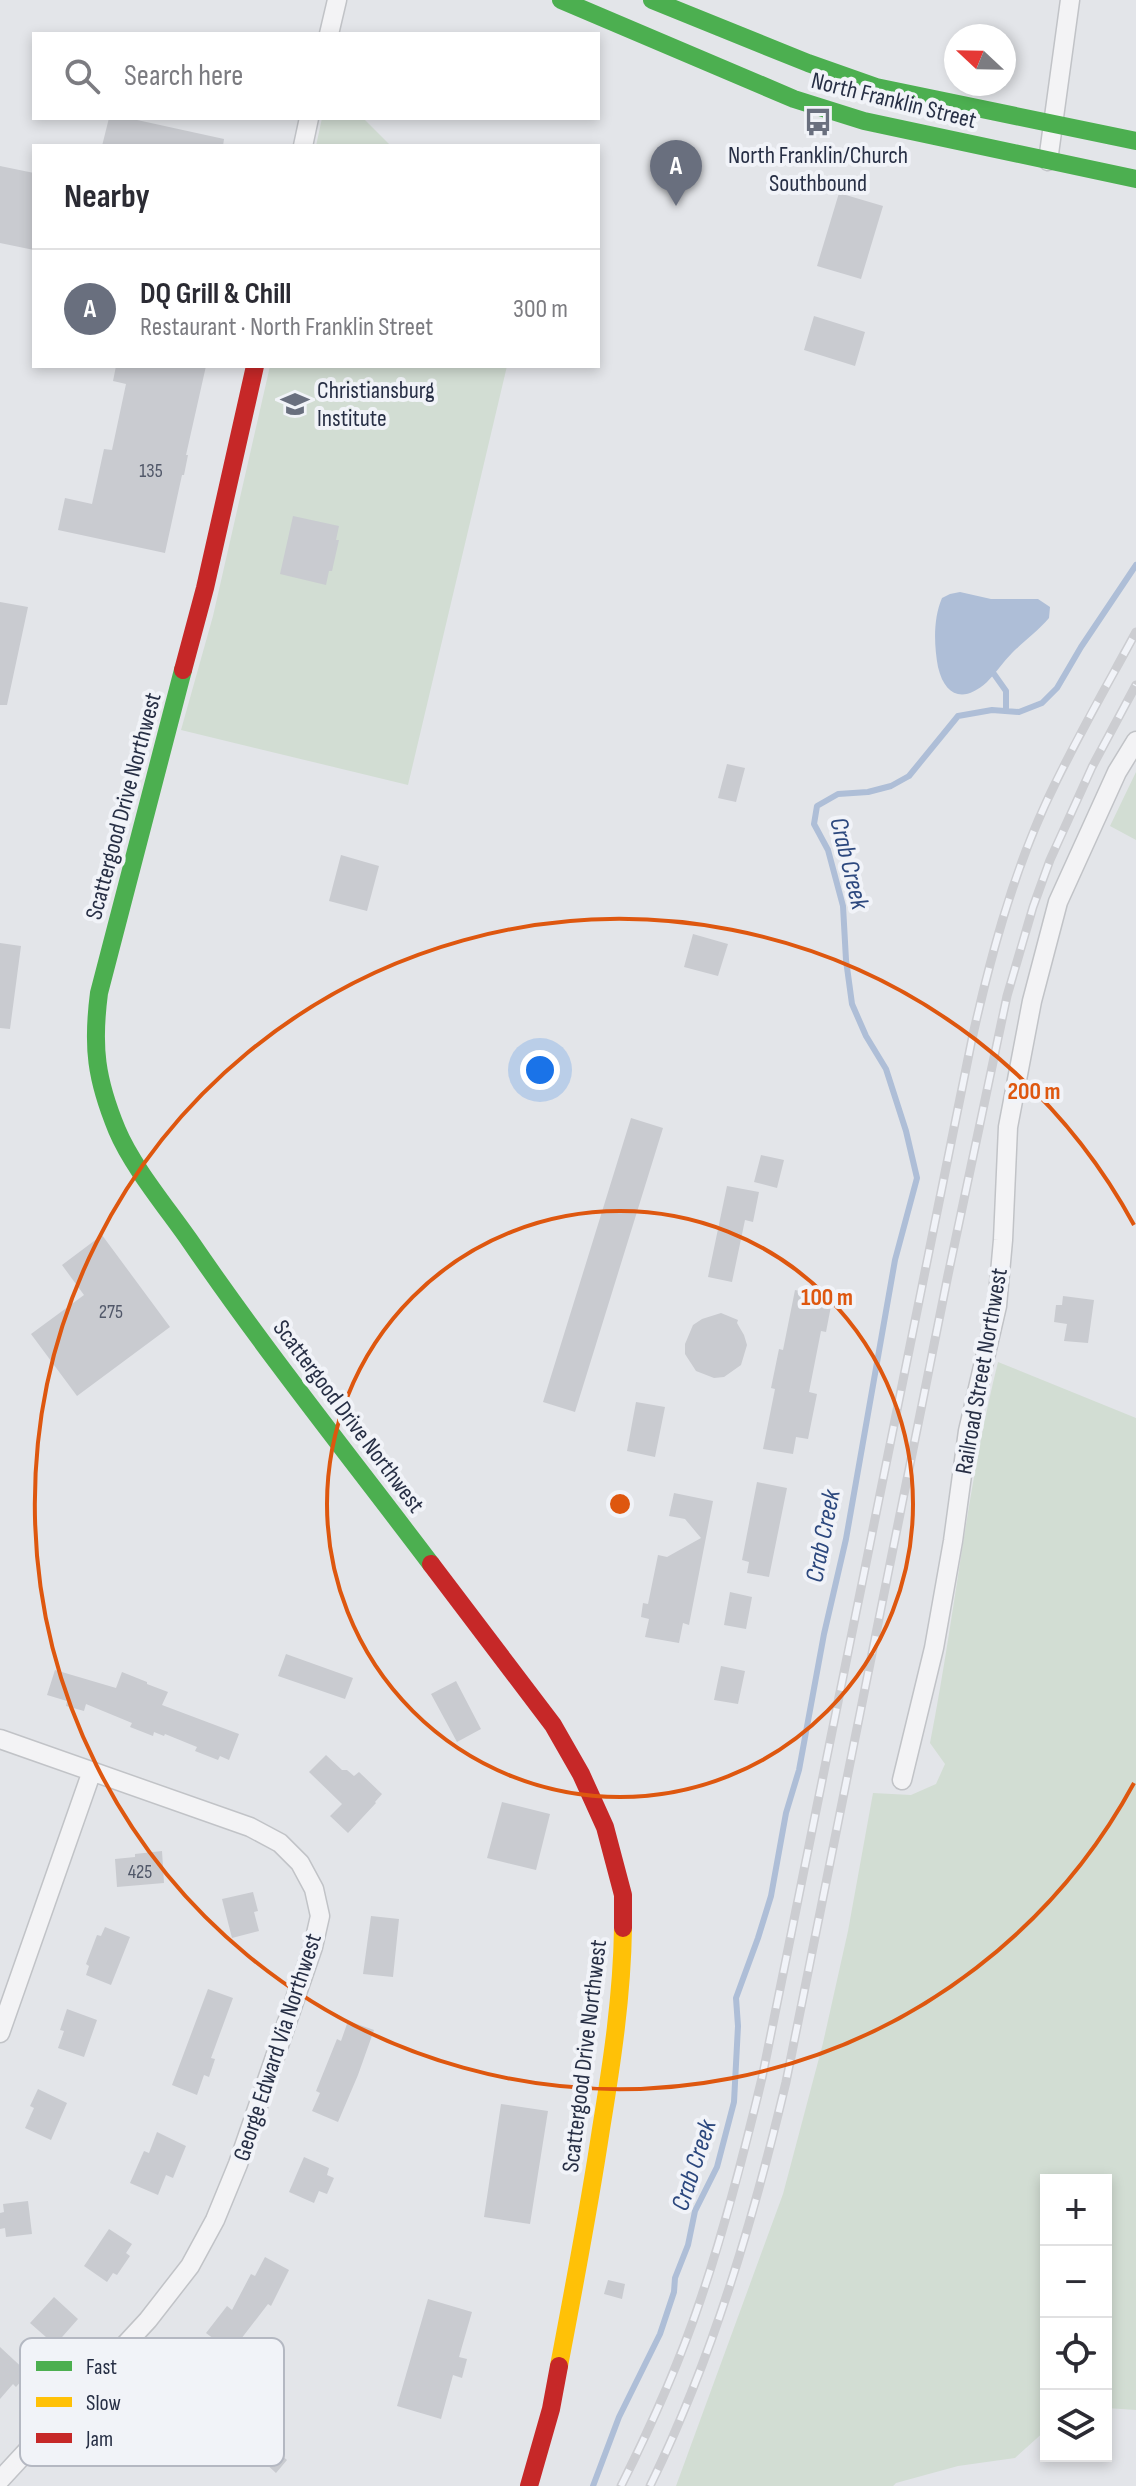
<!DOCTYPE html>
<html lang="en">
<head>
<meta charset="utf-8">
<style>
  :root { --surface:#fff; --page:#f7f7f7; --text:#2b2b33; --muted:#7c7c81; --line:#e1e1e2; --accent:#696f7e }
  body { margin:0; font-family:"Sofia Sans Condensed",sans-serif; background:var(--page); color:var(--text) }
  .controls { position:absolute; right:24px; bottom:24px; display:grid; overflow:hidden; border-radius:0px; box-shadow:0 4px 12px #0003 }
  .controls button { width:72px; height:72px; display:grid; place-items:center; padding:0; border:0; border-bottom:2px solid var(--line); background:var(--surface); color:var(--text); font:40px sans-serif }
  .compass { position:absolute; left:944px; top:24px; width:72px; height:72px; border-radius:50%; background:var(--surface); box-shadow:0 4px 12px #0003; rotate:292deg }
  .you { position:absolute; left:540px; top:1070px; width:28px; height:28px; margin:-20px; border:6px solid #fff; border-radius:50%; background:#1a73e8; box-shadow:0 0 0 12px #1a73e833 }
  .badge { display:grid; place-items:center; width:52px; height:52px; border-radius:50%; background:var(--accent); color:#fff; font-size:26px; font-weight:700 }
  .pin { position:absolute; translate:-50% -66px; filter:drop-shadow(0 2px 4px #0008) }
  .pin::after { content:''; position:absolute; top:42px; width:28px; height:24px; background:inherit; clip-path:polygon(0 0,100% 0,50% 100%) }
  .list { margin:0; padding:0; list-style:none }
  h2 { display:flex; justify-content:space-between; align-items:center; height:104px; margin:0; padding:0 32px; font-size:34px }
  h2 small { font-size:26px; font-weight:400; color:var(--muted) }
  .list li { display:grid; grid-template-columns:52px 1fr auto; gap:24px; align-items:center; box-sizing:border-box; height:120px; padding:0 32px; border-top:2px solid var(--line) }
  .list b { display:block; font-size:30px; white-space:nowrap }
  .list p { margin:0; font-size:26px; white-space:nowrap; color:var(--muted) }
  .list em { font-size:26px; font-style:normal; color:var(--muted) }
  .icon { flex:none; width:44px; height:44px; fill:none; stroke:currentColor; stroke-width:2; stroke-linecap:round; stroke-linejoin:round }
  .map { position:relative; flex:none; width:1136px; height:2486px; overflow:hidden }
  .search { position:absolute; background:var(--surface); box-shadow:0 4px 12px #0003; left:32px; top:32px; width:568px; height:88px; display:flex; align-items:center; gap:20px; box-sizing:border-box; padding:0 28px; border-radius:0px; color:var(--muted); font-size:30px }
  .panel { position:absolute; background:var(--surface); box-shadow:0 4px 12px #0003; left:32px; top:144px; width:568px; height:224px; border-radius:0px }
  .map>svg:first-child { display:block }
  .green { fill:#d2ddd3 }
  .water { fill:#aebed7 }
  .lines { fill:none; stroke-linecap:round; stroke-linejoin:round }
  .stream { stroke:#aebed7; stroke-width:6 }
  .building { fill:#c9cbd0 }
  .street-casing { stroke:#c1c3c7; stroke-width:21 }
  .street { stroke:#f3f3f5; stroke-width:18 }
  .fast { stroke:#4caf50; stroke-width:18 }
  .slow { stroke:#ffc107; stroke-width:18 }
  .jam { stroke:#c62828; stroke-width:18 }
  .rail-casing { stroke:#cccdd1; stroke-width:9 }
  .rail { stroke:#f1f3f8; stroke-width:6; stroke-dasharray:18; stroke-linecap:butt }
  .ring { fill:none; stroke:#de570f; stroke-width:4 }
  .labels { text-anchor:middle; stroke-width:8; stroke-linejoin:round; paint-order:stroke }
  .number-label { font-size:20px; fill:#515869 }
  .street-label { font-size:24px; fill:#272f45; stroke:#f1f3f8 }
  .poi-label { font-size:24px; fill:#272f45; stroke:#f1f3f8 }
  .water-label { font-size:26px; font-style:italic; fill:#2c487e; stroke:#f1f3f8 }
  .key { fill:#f1f3f8; stroke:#b4b8c2; stroke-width:2 }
  .key-label { font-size:22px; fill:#272f45 }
  .centre { fill:#de570f; stroke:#f1f3f8; stroke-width:4 }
  .ring-label { font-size:24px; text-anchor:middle; font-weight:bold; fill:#de570f; stroke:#f1f3f8; stroke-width:8; stroke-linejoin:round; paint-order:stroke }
</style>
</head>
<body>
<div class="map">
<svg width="1136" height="2486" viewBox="0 0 1136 2486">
  <rect width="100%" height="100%" fill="#e3e5e9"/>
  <path class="green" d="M322,118H363L391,146H316Z
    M270,366H507L408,785L181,730L213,616Z
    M1136,772V840L1110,826Z
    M998,1362L1136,1418V2410L1106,2408V2180H1046V2430L1015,2458L958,2466L896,2483L893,2486H676L783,2194L823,2043L848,1931L873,1793L911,1795L936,1784L945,1764L930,1743C955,1616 967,1487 998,1362Z"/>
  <path class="water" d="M960,592L991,599H1038L1050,607L1049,618C1038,631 1024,641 1012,653C1003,662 996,673 987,682C964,703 945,697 938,667C934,645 933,619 942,598L950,594Z"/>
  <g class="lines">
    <path class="stream" d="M994,674L1006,691V711
      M593,2486L619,2417L660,2334L674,2292L675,2278L688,2245L695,2211L717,2167L734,2102L738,2026L736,1998L758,1938L771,1896L786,1813L799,1770L824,1634L846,1539L895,1260L917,1178L906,1131L886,1069L866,1036L852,1004L846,960L843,906L828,850L814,824L817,806L838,794L868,792L891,786L909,776L958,716L992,710L1019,712L1042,703L1057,688L1081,647L1136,565"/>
  </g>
  <path class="building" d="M109,118H128L224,139L223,146H102Z
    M0,166L34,173V250L0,243Z
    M839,193L883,206L861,279L817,266Z
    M814,316L865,332L855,366L804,350Z
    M116,366H206L186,455H188L184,475H182L165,553L58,530L65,498L92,504L104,449L112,450L126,384L113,381Z
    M293,516L339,526L336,540H339L332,571H329L326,585L280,574Z
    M0,602L28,607L7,705H0Z
    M727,764L745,768L736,802L718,798Z
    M341,855L379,866L367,911L329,901Z
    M693,934L728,944L718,976L684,967Z
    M0,943L21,946L10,1029L0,1028Z
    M631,1118L663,1128L575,1412L543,1402Z
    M761,1155L784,1160L777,1188L754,1182Z
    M727,1186L759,1192L753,1222L745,1220L732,1282L708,1277Z
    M102,1235L170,1327L77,1396L31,1334L84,1295L62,1265Z
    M795,1290L825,1296L823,1305L831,1306L826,1332L821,1331L809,1392L817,1394L808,1439L796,1437L793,1454L763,1449L775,1389L771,1388L779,1349L783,1350Z
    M1063,1296L1094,1300L1088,1343L1064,1341L1067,1324L1054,1322L1056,1305H1062Z
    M721,1313L738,1320L737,1323L744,1335L747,1345L741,1365L724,1377L714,1378L696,1371L685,1354V1344L693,1325L702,1319Z
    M636,1402L665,1407L655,1457L627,1451Z
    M757,1482L787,1488L769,1577L747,1573L749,1562L742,1560Z
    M674,1493L713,1501L689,1625L683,1623L679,1643L645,1637L649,1619L641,1617L643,1603L648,1604L658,1555L667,1557L701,1538L685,1519L669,1516Z
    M730,1592L752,1597L746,1629L724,1625Z
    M286,1654L353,1678L345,1699L278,1676Z
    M721,1666L745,1671L738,1704L714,1700Z
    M55,1670L116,1688L122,1672L147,1682V1684L168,1692L162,1705L239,1734L229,1760L220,1756L218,1760L195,1751L197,1747L165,1734L164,1736L154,1732L153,1736L130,1727L132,1723L86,1704L84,1711L66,1706L67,1701L47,1695Z
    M456,1681L481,1729L457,1742L431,1694Z
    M326,1755L342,1770H347L354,1776L359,1772L382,1794L375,1802L376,1803L348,1833L330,1816L342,1804L309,1772Z
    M502,1802L550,1814L536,1870L487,1858Z
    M162,1851L164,1883L117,1887L115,1859L135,1857V1854Z
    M253,1892L258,1911L254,1912L259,1931L232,1938L222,1899Z
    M371,1916L399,1919L393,1977L363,1974Z
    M105,1927L130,1937L111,1985L86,1975L89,1966L86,1964L97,1935L101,1936Z
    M208,1989L233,1998L211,2058L215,2059L209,2077L204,2075L197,2095L172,2085Z
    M67,2009L97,2020L84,2057L58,2048L64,2031L60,2030Z
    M348,2021L374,2030L358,2075L338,2122L312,2111L320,2093L316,2091L337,2039L341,2041Z
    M38,2089L67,2103L51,2140L25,2128L34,2108L30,2106Z
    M501,2104L548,2111L530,2224L484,2217Z
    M157,2132L186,2146L173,2178L166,2175L158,2195L130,2183L144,2151L149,2153Z
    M304,2157L329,2168L327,2175L334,2178L327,2194L319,2191L314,2203L289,2192Z
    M28,2201L32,2234L6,2237L5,2228L0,2229V2213L4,2212L3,2204Z
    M109,2229L132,2244L126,2253L130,2256L117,2275L113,2273L107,2282L84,2266Z
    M265,2257L289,2270L271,2306L268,2304L231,2352L206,2333L227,2306L232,2310L251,2274L255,2276Z
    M608,2280L625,2284L622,2299L604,2294Z
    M54,2297L78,2319L55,2345L30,2323Z
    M428,2299L472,2312L459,2357L467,2359L462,2378L453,2375L441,2419L397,2406Z
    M0,2347L28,2373L16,2387L13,2384L0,2399Z
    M275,2450L287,2460L276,2473L264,2462Z"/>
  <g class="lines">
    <defs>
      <path id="street" d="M329,34L337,0
        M303,146L309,118
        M1048,161L1070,0
        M0,1739L250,1827L280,1843L300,1863L314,1889L320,1916L313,1947L238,2164L215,2220L190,2266L148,2320L0,2480
        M902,1780L934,1648L953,1541L968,1431L997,1306L1003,1240L1008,1127L1032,1001L1058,902L1117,772L1136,741
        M0,2033L92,1771"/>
    </defs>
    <use href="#street" class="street-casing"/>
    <use href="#street" class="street"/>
    <path class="fast" d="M561,0L794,99L864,121L1136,179
      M652,0L808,63L876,87L1136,141
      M183,670L99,993C92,1047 96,1079 117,1130C132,1166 167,1208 190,1241C266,1352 350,1457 431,1564"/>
    <path class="slow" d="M559,2366C574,2287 589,2209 601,2129C612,2062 622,1996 623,1928"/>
    <path class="jam" d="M183,670L205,588L255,366
      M431,1564L553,1725L581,1774L605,1827L623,1895V1928
      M529,2486L551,2409L559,2366"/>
    <defs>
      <path id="rail" d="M621,2486C651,2426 679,2364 700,2301C725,2228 744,2153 762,2078L972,1039C990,959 1011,880 1045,805C1072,746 1105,689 1136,632
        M650,2486C713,2357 753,2221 786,2082L948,1275L1007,996L1033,907L1050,860L1092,767L1136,685"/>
    </defs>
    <use href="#rail" class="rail-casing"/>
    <use href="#rail" class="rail"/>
  </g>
  <g class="ring">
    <circle cx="620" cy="1504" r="293"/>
    <path d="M1134 1783A585 585 0 1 1 1134 1225"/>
  </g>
  <defs>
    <symbol id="bus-bare" viewBox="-9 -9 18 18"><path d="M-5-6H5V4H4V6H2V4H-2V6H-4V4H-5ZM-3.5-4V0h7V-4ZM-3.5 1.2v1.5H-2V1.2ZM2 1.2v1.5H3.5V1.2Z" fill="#696f7e" stroke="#f1f3f8" stroke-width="2.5" paint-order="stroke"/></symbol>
    <symbol id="school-bare" viewBox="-9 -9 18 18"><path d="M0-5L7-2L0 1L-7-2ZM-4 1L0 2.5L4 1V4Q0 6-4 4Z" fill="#696f7e" stroke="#f1f3f8" stroke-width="2.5" paint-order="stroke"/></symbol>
  </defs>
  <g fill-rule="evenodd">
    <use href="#bus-bare" x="798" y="102" width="40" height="40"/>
    <use href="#school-bare" x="275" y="384" width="40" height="40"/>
  </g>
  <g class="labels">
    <g class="number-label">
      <text x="151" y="477">135</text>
      <text x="111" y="1318">275</text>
      <text x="140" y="1878">425</text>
    </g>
    <g class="street-label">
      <text transform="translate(894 100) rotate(14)" y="8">North Franklin Street</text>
      <text transform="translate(123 806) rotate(-75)" y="8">Scattergood Drive Northwest</text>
      <text transform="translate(981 1371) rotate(-80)" y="8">Railroad Street Northwest</text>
      <text transform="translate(349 1416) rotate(53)" y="8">Scattergood Drive Northwest</text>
      <text transform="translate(277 2047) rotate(-72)" y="8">George Edward Via Northwest</text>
      <text transform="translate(584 2056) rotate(-83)" y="8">Scattergood Drive Northwest</text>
    </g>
    <g class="poi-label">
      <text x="818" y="163">North Franklin/Church<tspan x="818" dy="28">Southbound</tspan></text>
      <text x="317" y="398" text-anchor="start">Christiansburg<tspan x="317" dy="28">Institute</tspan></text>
    </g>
    <g class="water-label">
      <text transform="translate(850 863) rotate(76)" y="9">Crab Creek</text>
      <text transform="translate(822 1536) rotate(-79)" y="9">Crab Creek</text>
      <text transform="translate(693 2165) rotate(-72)" y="9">Crab Creek</text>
    </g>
  </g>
  <rect x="20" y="2338" width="264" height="128" rx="12" class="key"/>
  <rect x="36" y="2361" width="36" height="10" fill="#4caf50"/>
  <rect x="36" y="2397" width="36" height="10" fill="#ffc107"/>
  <rect x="36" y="2433" width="36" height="10" fill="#c62828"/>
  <g class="key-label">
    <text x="86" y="2374">Fast</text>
    <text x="86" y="2410">Slow</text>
    <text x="86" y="2446">Jam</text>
  </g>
  <circle cx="620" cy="1504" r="12" class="centre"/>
  <g class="ring-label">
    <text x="1034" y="1099">200 m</text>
    <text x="827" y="1305">100 m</text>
  </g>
</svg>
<div class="controls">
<button>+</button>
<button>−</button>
<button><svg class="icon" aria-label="locate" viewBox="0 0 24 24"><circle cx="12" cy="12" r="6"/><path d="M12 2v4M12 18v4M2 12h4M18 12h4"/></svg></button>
<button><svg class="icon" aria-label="layers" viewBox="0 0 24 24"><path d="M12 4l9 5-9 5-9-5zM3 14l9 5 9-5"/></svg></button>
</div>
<svg class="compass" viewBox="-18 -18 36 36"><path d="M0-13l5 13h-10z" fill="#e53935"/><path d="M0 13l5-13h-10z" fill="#7c7c81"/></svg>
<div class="you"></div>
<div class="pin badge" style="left:676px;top:206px">A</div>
<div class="search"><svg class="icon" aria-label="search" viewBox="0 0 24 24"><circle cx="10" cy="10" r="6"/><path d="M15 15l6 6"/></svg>Search here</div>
<section class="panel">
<h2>Nearby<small></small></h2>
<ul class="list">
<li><span class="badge">A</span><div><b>DQ Grill &amp; Chill</b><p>Restaurant · North Franklin Street</p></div><em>300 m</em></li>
</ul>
</section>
</div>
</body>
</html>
